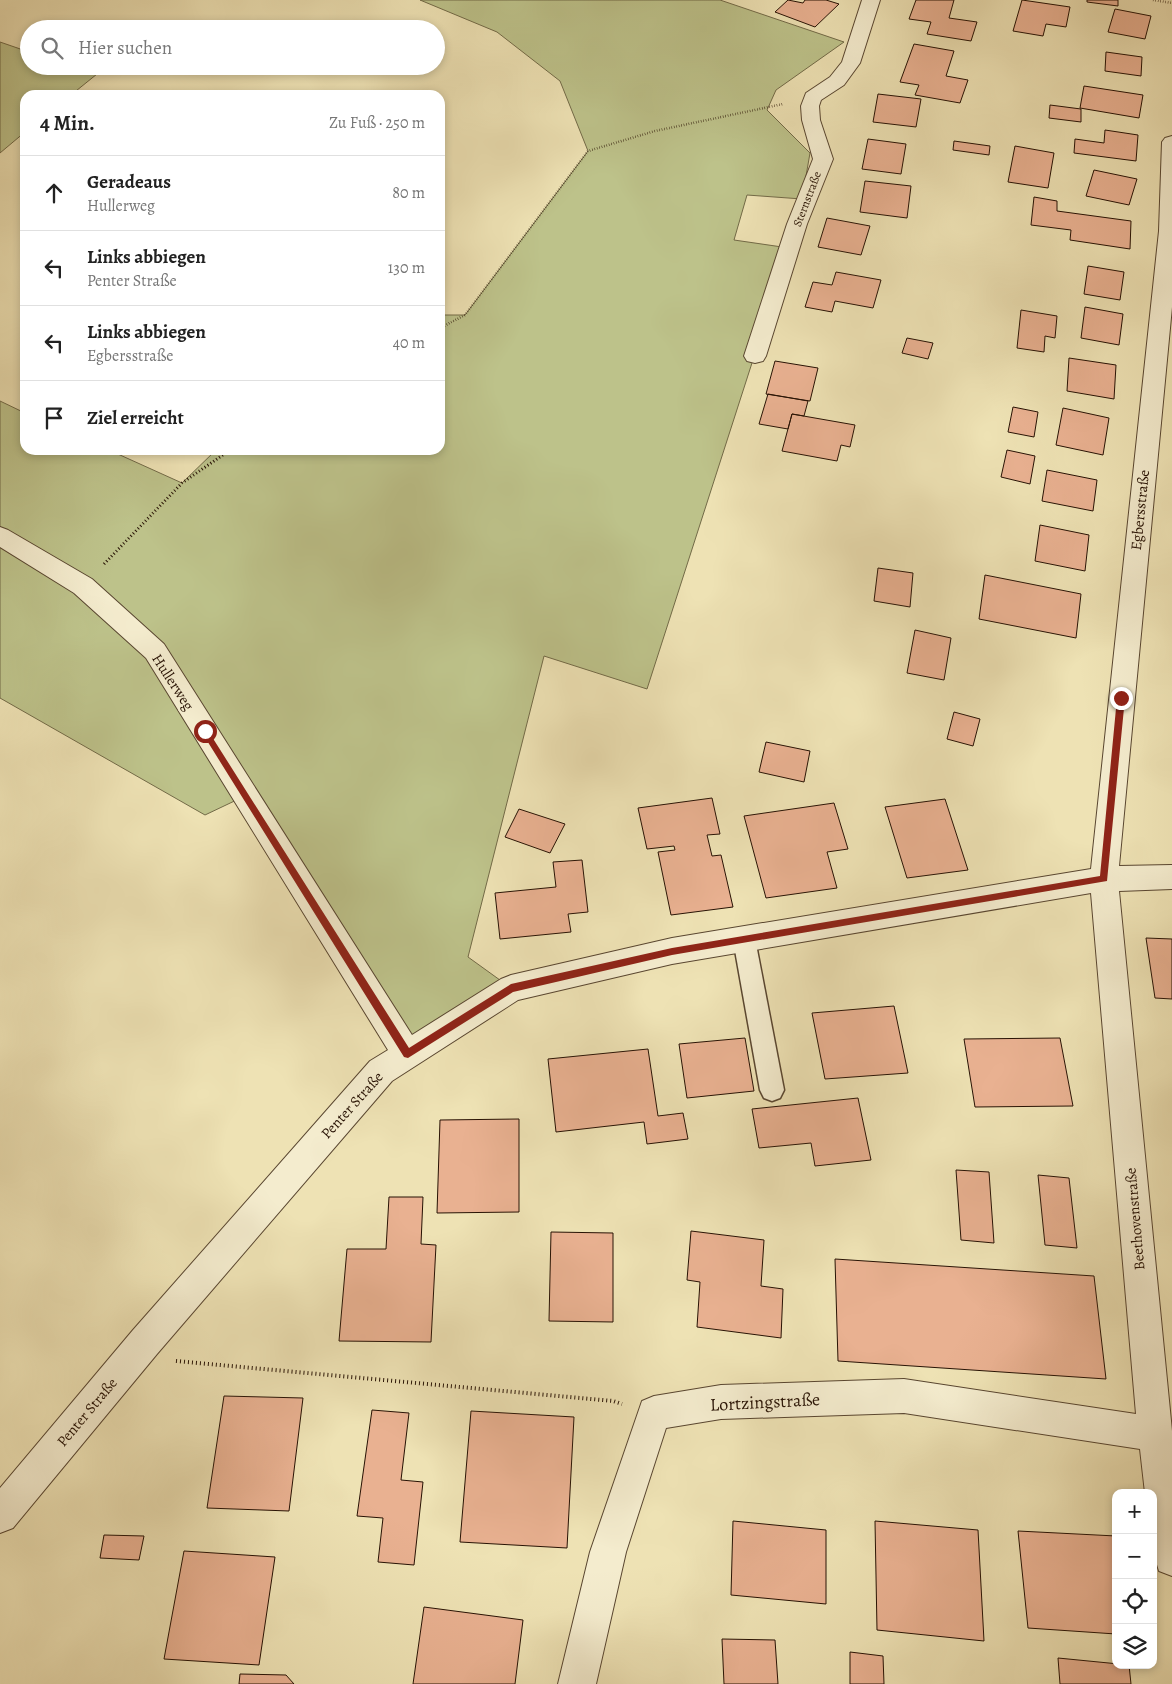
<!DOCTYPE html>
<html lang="de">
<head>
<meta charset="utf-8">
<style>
  :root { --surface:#fff; --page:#f2f2f2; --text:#222; --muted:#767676; --line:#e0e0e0 }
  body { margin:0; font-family:Alegreya,serif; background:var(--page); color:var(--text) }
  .controls { position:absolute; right:15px; bottom:15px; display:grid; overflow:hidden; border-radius:10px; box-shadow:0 2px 8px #0003 }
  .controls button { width:45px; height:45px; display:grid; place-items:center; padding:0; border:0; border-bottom:1px solid var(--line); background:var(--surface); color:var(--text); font:25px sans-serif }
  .stop { position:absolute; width:15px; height:15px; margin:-11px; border:4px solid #8f2418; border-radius:50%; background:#fff }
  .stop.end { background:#8f2418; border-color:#fff; box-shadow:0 1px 5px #0008 }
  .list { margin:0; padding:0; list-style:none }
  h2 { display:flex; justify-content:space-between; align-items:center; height:65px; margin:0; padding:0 20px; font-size:21px }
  h2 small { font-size:16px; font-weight:400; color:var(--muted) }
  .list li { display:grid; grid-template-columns:32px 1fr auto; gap:15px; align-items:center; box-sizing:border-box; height:75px; padding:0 20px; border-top:1px solid var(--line) }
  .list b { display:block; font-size:19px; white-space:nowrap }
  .list p { margin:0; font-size:16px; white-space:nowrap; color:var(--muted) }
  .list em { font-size:16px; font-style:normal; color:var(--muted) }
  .icon { flex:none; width:28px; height:28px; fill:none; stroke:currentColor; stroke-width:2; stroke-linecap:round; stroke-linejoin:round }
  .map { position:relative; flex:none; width:1172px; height:1684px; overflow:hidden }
  .search { position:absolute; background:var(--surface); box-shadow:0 2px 8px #0003; left:20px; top:20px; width:425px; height:55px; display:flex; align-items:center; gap:12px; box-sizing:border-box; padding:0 18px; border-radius:28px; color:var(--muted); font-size:19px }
  .panel { position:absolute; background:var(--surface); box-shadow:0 2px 8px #0003; left:20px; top:90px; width:425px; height:365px; border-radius:15px }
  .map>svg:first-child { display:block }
  .green { fill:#bdc28a; stroke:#726a47 }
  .building { fill:#e9b191; stroke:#271204 }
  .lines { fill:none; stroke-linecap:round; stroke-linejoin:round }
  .lane-casing { stroke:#594630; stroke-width:3 }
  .street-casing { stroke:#594630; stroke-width:2 }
  .path-far2 { stroke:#271204; stroke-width:2.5; stroke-dasharray:0.5 2; stroke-linecap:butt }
  .path-far1 { stroke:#271204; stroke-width:3; stroke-dasharray:1 2.5; stroke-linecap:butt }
  .path { stroke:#271204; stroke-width:4; stroke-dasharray:1 3; stroke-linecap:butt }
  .lane { fill:#f4ecce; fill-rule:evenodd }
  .street { fill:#f4ecce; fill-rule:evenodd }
  .route { fill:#8f2418 }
  .labels { text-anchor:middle; stroke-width:4.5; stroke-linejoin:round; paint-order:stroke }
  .far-street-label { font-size:12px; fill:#271204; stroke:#f4ecce }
  .street-label { font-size:15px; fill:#271204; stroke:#f4ecce }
  .near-street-label { font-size:18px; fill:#271204; stroke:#f4ecce }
</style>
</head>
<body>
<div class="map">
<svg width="1172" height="1684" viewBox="0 0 1172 1684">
  <rect width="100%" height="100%" fill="#eee2b4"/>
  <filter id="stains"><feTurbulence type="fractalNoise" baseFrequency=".004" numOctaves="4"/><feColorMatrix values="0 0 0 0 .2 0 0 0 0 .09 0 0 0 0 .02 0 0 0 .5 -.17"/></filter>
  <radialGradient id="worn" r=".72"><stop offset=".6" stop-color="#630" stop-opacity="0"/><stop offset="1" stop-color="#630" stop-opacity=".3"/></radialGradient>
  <path class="green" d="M420,0H720L844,42L776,90L767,110L810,153L802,199L747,195L734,240L789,248L647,689L544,656L468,957L511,988L407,1054L245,796L205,815L0,698V401L25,413V450H109L182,483L216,450H440V315H465L588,151L560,81L497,32Z
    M0,42L29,52V66H73L97,74L71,95H25V132L0,153Z"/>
  <path class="building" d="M788,0L803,3L805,0H826L839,4L815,27L775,12Z
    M916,0H954L949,18L977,22L971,41L927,34L931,22L909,19Z
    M1022,0L1070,7L1066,27L1046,24L1043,36L1013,31Z
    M1087,0H1118V6L1087,2Z
    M1115,9L1151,16L1145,39L1108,32Z
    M914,44L954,51L946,76L968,80L960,103L915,95L919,85L900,82Z
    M1106,52L1142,57L1141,76L1105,71Z
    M1084,86L1143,95L1139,118L1080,108Z
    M878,94L921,99L916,127L873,122Z
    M1050,105L1081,109V122L1049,118Z
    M1105,130L1138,135L1136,161L1074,153L1075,139L1104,143Z
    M868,139L906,144L901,174L862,169Z
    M954,141L990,146L989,155L953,150Z
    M1015,146L1054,153L1048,188L1008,182Z
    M1094,170L1137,179L1129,205L1086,196Z
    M865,181L911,186L907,218L860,212Z
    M1034,197L1057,201V211L1131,221L1130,249L1070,240L1071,230L1031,225Z
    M827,218L870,226L861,255L818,247Z
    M1088,266L1124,272L1120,300L1084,294Z
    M836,272L881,280L873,308L835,301L832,312L805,307L813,282L832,285Z
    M1085,307L1123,314L1119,345L1081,338Z
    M1021,310L1057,316L1055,338L1045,336L1044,352L1017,348Z
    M907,338L933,343L928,359L902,353Z
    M1069,358L1116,365L1114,399L1067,391Z
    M775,361L818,368L810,401L766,394Z
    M768,394L808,401L804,416L792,414L788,429L759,424Z
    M1013,407L1038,412L1034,437L1008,432Z
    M1063,408L1109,418L1103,455L1056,445Z
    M792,414L855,425L850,447L841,445L837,461L782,451Z
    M1007,450L1035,456L1030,484L1001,477Z
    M1047,470L1097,480L1093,511L1042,501Z
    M1040,525L1089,535L1085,571L1035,561Z
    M878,568L913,573L910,607L874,601Z
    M985,575L1081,594L1076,638L979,619Z
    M915,630L951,638L944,680L907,673Z
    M954,712L980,719L973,746L947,739Z
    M766,742L810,751L804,782L759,772Z
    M712,798L720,834L707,835L712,856L721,855L733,907L671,915L658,852L675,850L674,846L647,849L638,808Z
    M945,799L968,870L907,878L885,807Z
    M834,803L848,849L827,852L837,888L766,898L744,816Z
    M519,809L565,824L550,853L505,837Z
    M582,860L588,912L568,914L571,932L500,939L495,893L556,887L553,862Z
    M1146,938L1172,939V999L1155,998Z
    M894,1006L908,1073L825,1079L812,1013Z
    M745,1038L754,1091L687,1098L679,1044Z
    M1060,1038L1073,1106L975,1107L964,1039Z
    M648,1049L658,1116L683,1113L688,1139L647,1144L644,1122L556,1132L548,1059Z
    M858,1098L871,1160L815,1166L811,1143L759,1148L752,1109Z
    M519,1119V1212L437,1213L440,1120Z
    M956,1170L989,1172L994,1243L961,1240Z
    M1038,1175L1069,1178L1077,1248L1045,1245Z
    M389,1197H423L421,1244L436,1245L431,1342L339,1341L347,1249H386Z
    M691,1231L764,1240L761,1286L783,1289L781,1338L697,1327L700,1282L687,1280Z
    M551,1232L613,1233V1322L549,1321Z
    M835,1259L1094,1276L1106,1379L838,1361Z
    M224,1396L303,1398L289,1511L207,1508Z
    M372,1410L409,1413L401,1480L423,1482L414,1565L378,1562L383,1518L357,1516Z
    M471,1411L574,1417L567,1548L460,1542Z
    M733,1521L826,1530V1604L731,1595Z
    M875,1521L978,1530L984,1641L877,1630Z
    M1018,1531L1116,1536V1634L1028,1628Z
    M104,1535L144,1536L139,1560L100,1558Z
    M184,1551L275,1557L259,1665L164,1659Z
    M424,1607L523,1620L515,1684H413Z
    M722,1639L775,1640L778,1684H724Z
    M850,1652L883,1656L884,1684H850Z
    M1058,1658L1129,1665L1131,1684H1060Z
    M240,1674L286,1675L294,1684H239Z"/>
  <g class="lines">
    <defs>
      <path id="lane" d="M744,929L752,932L755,939L784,1090L780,1098L772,1101L764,1098L760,1090L733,939L736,932Z"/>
      <path id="street" d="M862,0H880L860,63L844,85L821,100L819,106L820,120L833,159L807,224L766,356L763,361L755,363L747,361L744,356L787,224L813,159L802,120L801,106L806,93L830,77L842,62Z
        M1172,136V307L1119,866L1172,865V889L1119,891L1172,1431V1576L1159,1571L1153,1552V1493H1145L1140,1449L904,1413L721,1419L666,1428L626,1552L596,1684H558L590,1552L642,1401L654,1396L721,1385L904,1379L1136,1414L1091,893L672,964L518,1000L392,1081L157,1354L13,1528L0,1533V1488L133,1330L370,1061L388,1050L146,658L74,593L0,547V527L8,530L92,579L164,644L412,1035L501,979L511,975L672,938L1091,869L1159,231L1162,142L1165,138Z"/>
    </defs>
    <use href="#lane" class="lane-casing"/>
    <use href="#street" class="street-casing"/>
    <path class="path-far2" d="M1153,0L1172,3
      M440,328L465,315L588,151L655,131L783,104"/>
    <path class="path-far1" d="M104,564L182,483L230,450"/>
    <path class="path" d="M176,1361L613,1401L622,1404"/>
    <use href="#lane" class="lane"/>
    <use href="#street" class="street"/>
  </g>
  <path class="route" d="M1121,695L1125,698L1107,881L672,955L513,992L408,1058L404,1057L201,731L205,728L207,729L409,1048L511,984L672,948L1100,876L1117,698Z"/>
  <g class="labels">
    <g class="far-street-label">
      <text transform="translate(807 199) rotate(-69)" y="4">Sternstraße</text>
    </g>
    <g class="street-label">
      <text transform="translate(1140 510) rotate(-84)" y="5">Egbersstraße</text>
      <text transform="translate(173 682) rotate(57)" y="5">Hullerweg</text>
      <text transform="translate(352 1105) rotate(-48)" y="5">Penter Straße</text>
      <text transform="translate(1135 1219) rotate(-95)" y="5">Beethovenstraße</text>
      <text transform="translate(87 1412) rotate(-50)" y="5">Penter Straße</text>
    </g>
    <g class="near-street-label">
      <text transform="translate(765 1402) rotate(-3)" y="6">Lortzingstraße</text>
    </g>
  </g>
  <rect width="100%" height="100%" filter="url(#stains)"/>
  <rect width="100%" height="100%" fill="url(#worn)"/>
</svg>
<div class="controls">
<button>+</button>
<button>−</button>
<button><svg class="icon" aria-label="locate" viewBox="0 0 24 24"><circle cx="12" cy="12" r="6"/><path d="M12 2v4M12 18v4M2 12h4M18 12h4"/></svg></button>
<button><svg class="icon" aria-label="layers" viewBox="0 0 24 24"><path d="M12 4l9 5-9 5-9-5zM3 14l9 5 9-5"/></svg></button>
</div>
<div class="stop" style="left:205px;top:731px"></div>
<div class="stop end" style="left:1121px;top:698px"></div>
<div class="search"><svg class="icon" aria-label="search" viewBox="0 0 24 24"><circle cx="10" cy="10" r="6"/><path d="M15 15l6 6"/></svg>Hier suchen</div>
<section class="panel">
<h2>4 Min.<small>Zu Fuß · 250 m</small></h2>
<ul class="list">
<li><svg class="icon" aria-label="ahead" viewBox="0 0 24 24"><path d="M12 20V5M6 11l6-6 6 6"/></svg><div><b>Geradeaus</b><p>Hullerweg</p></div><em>80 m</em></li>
<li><svg class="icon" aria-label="left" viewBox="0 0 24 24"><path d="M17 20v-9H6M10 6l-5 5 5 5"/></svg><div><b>Links abbiegen</b><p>Penter Straße</p></div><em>130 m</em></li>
<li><svg class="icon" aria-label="left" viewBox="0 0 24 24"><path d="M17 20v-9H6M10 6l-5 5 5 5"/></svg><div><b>Links abbiegen</b><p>Egbersstraße</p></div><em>40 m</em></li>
<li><svg class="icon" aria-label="arrive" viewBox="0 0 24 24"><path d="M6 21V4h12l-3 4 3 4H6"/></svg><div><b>Ziel erreicht</b></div></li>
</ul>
</section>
</div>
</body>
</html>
